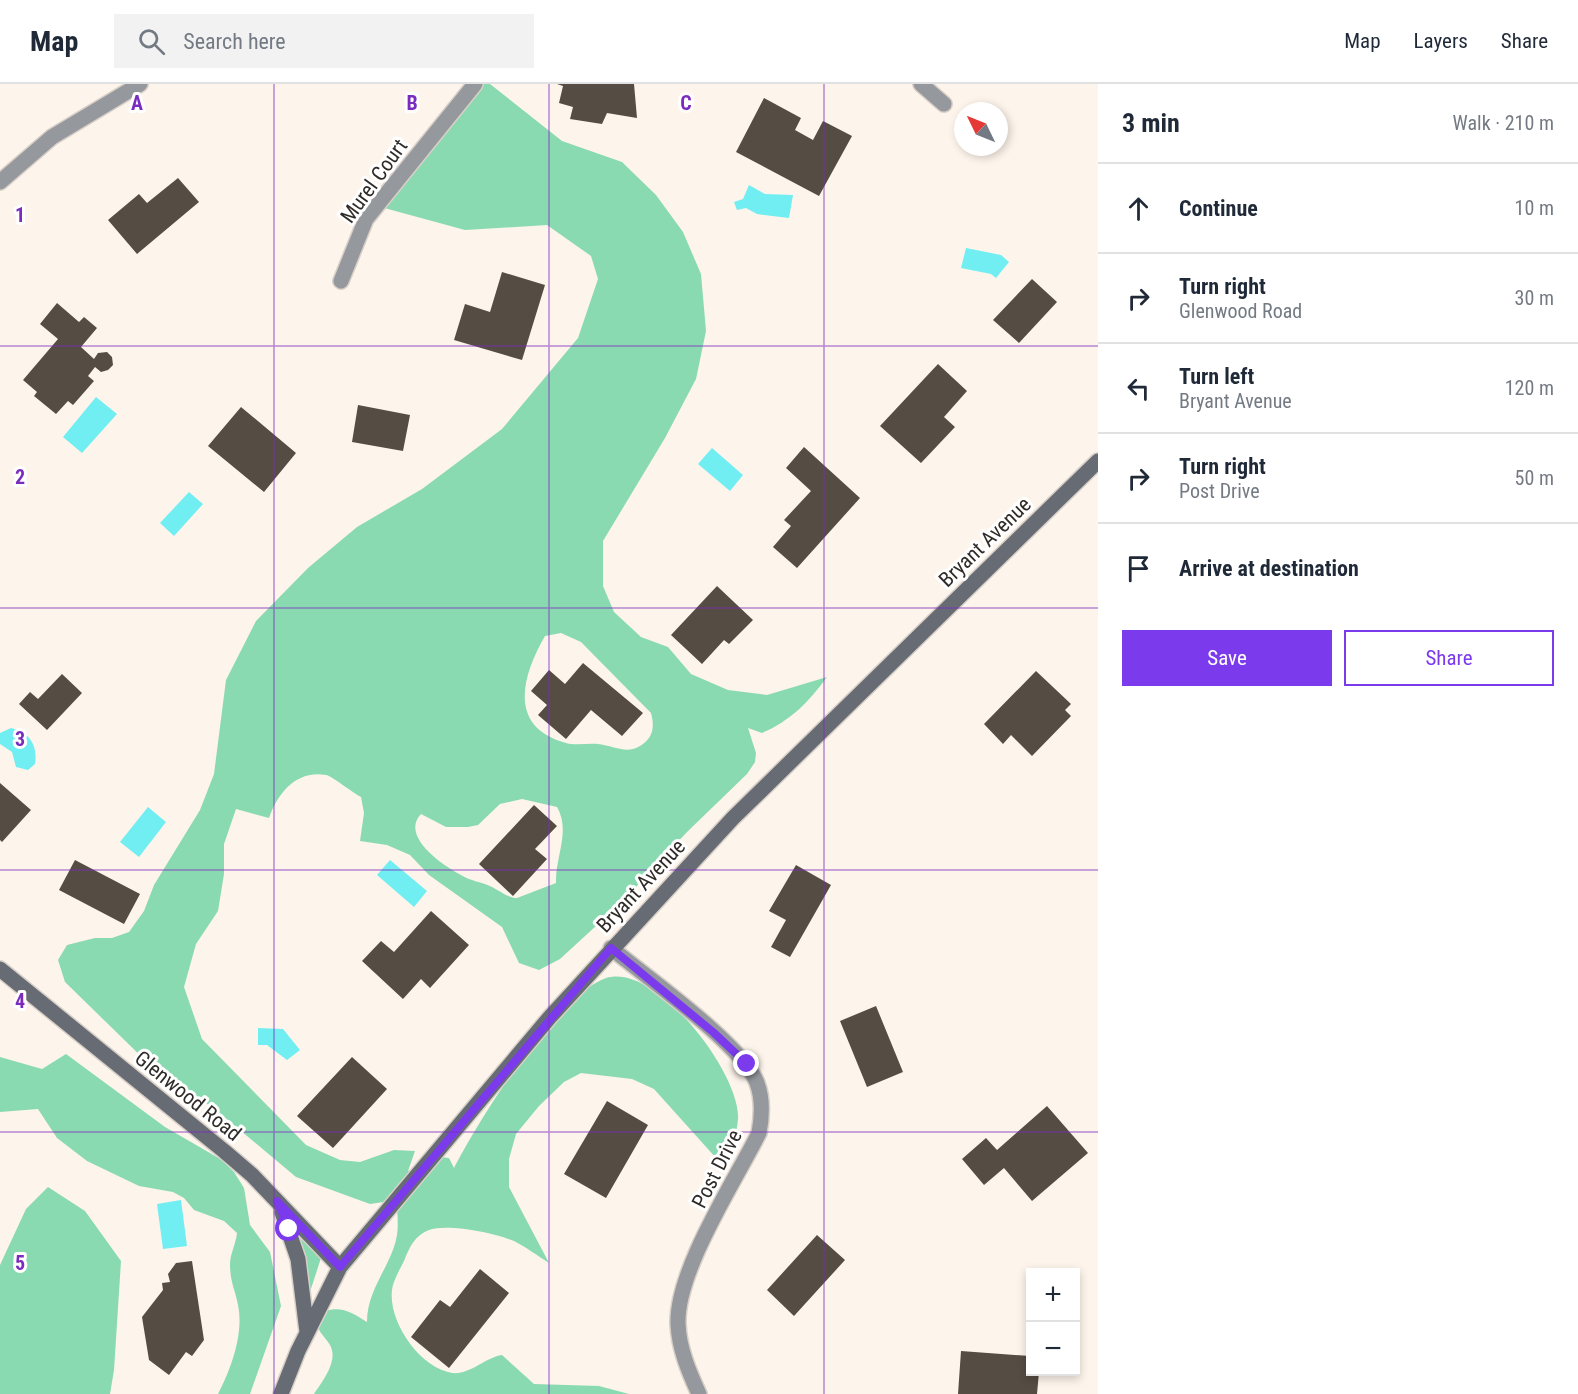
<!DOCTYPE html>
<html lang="en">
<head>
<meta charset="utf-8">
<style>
  :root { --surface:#fff; --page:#f2f2f3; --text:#1f2937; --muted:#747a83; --line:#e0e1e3; --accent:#7c3aed }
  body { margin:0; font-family:"Roboto Condensed",sans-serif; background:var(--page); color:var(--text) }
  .controls { position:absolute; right:18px; bottom:18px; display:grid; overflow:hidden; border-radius:0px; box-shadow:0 3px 9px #0003 }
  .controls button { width:54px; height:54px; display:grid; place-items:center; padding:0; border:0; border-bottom:2px solid var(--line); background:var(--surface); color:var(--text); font:30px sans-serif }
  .compass { position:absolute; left:954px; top:18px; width:54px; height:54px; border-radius:50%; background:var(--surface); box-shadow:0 3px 9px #0003; rotate:313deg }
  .stop { position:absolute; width:18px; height:18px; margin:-14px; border:4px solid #7c3aed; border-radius:50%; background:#fff }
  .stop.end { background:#7c3aed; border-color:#fff; box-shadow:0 2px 6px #0008 }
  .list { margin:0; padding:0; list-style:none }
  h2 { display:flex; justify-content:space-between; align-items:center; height:78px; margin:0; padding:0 24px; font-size:26px }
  h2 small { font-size:20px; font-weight:400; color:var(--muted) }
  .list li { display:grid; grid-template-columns:39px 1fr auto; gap:18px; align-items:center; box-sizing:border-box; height:90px; padding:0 24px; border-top:2px solid var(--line) }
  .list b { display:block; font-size:22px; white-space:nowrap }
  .list p { margin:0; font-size:20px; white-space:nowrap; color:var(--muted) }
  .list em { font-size:20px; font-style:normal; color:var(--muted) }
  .actions { display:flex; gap:12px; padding:18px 24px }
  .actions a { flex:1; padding:14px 0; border:2px solid var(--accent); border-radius:0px; text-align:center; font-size:21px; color:var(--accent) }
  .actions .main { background:var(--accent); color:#fff }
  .icon { flex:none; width:33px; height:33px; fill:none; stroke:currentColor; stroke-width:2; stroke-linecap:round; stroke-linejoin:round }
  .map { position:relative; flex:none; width:1098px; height:1310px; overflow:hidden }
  header { display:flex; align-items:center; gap:36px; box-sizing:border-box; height:84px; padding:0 30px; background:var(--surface); border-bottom:2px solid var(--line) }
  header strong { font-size:28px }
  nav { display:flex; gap:33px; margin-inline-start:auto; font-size:21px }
  .search { width:420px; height:54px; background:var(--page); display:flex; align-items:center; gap:15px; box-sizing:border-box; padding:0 21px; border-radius:0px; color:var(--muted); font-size:22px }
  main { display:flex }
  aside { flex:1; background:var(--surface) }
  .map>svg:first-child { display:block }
  .green { fill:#89dab0; fill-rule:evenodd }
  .water { fill:#70eef1 }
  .building { fill:#554c43 }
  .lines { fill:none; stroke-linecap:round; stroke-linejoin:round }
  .minor-casing { stroke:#d8d0c8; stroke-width:18 }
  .secondary-casing { stroke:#d8d0c8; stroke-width:18 }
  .minor { stroke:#95989d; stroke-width:15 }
  .secondary { stroke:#676c74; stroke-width:15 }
  .route { stroke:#7c3aed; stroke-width:8 }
  .grid { fill:none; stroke:#7b2cbf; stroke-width:1.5; stroke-opacity:0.55 }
  .labels { text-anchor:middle; stroke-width:6; stroke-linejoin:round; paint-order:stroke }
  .street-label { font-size:21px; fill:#302b27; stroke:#fff }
  .grid-label { font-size:20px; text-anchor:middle; font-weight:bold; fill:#7b2cbf; stroke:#fff; stroke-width:6; stroke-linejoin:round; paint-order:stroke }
</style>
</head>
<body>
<header>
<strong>Map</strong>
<div class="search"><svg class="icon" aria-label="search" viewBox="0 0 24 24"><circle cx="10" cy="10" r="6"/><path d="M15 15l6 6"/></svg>Search here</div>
<nav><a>Map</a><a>Layers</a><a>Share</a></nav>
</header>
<main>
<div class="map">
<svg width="1098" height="1310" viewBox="0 0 1098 1310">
  <rect width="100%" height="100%" fill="#fdf4eb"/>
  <path class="green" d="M475,0H490L562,57L622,78L656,111L683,148L701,190L706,247L696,295L665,354L603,457V502L614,528L641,553L668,563L691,590L728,606L767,611L827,593C809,618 790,637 762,649L748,644L756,669L755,678L747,690L687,748L621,819L560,875L539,886L519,879L502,843L429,791L410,771L387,761L360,757L364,729L361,713C353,709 332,692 326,691C296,686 278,709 269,734L236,725L224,760V790L218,827L196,860L184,903L202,955L306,1061L340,1076L360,1078L394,1066L415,1067L408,1087L440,1073L449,1074L454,1084C478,1037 556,911 606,894C656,878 741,990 738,1035C737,1051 729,1069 725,1084L654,1005L632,995L581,989L564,998L539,1022L516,1050L509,1075V1103L549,1179C538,1172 526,1163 514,1157C496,1149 447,1139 429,1146C415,1151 409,1164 404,1177C400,1185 393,1197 392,1206C388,1238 420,1284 452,1289C470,1291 486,1273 502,1271L534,1300L599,1302L629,1310H314C322,1298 339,1277 330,1261C326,1254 320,1250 317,1241L325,1227C343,1222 352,1229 367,1238C367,1209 385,1189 394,1163C400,1146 397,1133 397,1116L370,1120L296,1093L216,1026L150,981L65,898L58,876L67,861L95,854H112L129,848L144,827L154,801L200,726L214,690L226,596L256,537L308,484L357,443L422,405L502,345L578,254L598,195L591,172L547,141L465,146L377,122ZM561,549L581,558L651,629C655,644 653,655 638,663C626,670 610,661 598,660C587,659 576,662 566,659C507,643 522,592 545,552ZM522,715L557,723C571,747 555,773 556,799L517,814C508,814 500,807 492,803C482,798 470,797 461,791C442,781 400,752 421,730L446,743H468L478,741L500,720Z
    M66,970L165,1043L222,1076L234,1088L244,1104L250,1141L270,1168L281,1222L250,1310H218C231,1285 244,1250 238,1221C235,1205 230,1198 230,1180C230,1170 236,1160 237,1149L224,1137L194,1126L184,1114L173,1108L139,1102L87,1077L57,1054L38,1025L0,1028V973L42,985Z
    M48,1103L85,1127L121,1177L114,1286L110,1310H0V1181L26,1125Z
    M291,1140L321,1174L308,1214Z"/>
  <path class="water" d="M749,101L765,110L793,111L789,134L757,130L746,124L737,126L734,118L743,115Z
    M966,164L1001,171L1009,178L996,194L991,190L961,184Z
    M96,313L117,330L82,369L63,353Z
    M712,364L743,391L730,407L698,380Z
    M189,408L203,420L174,452L160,439Z
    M11,644C30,648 38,662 35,680L28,686L16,683L12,668L0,660V649Z
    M148,723L166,738L139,773L120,758Z
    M390,776L427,807L414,823L377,791Z
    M258,944L283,945L300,966L287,976L267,961H258Z
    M181,1116L187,1162L163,1165L157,1120Z"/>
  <path class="building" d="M557,0H634L637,34L607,29L602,40L570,35L573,23L559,19L563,2Z
    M764,14L801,34L795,46L813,56L823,37L852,52L819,112L736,68Z
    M178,94L199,118L137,170L108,136L139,110L147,119Z
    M502,188L545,201L522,276L454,256L465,220L490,228Z
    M1032,195L1057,218L1019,259L993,236Z
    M57,219L79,238L84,233L97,244L81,263L94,275L98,269L107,268L112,273L113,281L108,286L101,288L95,283L88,292L94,297L73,321L68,317L56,330L34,312L37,308L23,296L58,255L40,240Z
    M938,280L967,307L944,333L955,343L921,379L880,342Z
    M358,321L410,331L403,367L352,358Z
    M241,323L296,369L264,408L208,362Z
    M804,363L860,414L797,484L773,463L791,442L784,436L811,407L786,384Z
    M717,502L753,536L729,560L724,556L702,580L671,551Z
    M583,579L643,629L622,652L591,626L566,655L538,631L547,621L531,607L549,586L565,600Z
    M1036,587L1071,620L1065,626L1071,632L1032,672L1011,651L1003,660L984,640Z
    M62,590L82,609L47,646L19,620L30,608L38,615Z
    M0,699L31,726L2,758L0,756Z
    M534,721L557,742L535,765L547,775L513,812L479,780Z
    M75,776L140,810L124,840L59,806Z
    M796,781L831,801L790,873L771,863L786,836L769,827Z
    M431,827L469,861L430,904L421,895L403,915L362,877L381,857L394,868Z
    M876,922L903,988L867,1003L840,937Z
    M352,973L387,1005L333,1064L297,1032Z
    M607,1017L648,1041L606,1114L564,1090Z
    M1047,1022L1088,1069L1032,1117L1004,1084L984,1101L962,1075L986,1054L997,1066Z
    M817,1151L845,1176L794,1232L767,1206Z
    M192,1177L204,1256L192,1272L186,1268L169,1291L149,1276L142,1233L163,1206L162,1199L170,1198L168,1190L176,1179Z
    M480,1185L509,1209L449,1284L411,1253L440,1216L450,1223Z
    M961,1267L1030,1272V1288H1039L1037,1310H958Z"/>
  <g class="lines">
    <defs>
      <path id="minor" d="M921,0L944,20
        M0,98L52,53L140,0
        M341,197L366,135L475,0
        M611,864C645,892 744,962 757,999C763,1015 762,1033 759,1049C735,1097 676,1187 678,1240C679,1265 689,1288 699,1310"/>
      <path id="secondary" d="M0,885L224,1067L252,1091L340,1183
        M282,1128L298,1175L307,1248
        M281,1310L298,1267L340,1183L550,933L733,734L1098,377"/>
    </defs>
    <use href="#minor" class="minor-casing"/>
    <use href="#secondary" class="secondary-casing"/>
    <use href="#minor" class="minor"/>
    <use href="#secondary" class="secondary"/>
  </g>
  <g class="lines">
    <path class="route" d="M289,1145L277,1117L340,1183L611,864L713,948L747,980"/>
  </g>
  <path class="grid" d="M274,0V1310M549,0V1310M824,0V1310M0,262H1098M0,524H1098M0,786H1098M0,1048H1098"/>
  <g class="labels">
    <g class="street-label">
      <text transform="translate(374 97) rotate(-54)" y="7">Murel Court</text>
      <text transform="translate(985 458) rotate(-44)" y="7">Bryant Avenue</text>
      <text transform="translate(641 802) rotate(-47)" y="7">Bryant Avenue</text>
      <text transform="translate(188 1012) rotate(39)" y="7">Glenwood Road</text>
      <text transform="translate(717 1085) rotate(-63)" y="7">Post Drive</text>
    </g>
  </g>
  <g class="grid-label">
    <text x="137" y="26">A</text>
    <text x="412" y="26">B</text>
    <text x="686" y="26">C</text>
    <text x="20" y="138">1</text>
    <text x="20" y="400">2</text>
    <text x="20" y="662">3</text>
    <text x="20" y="924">4</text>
    <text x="20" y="1186">5</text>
  </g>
</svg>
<div class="controls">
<button>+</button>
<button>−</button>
</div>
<svg class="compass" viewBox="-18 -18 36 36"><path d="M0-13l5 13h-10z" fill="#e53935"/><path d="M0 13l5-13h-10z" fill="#747a83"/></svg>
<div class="stop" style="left:289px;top:1145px"></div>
<div class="stop end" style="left:747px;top:980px"></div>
</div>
<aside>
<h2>3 min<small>Walk · 210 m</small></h2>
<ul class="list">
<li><svg class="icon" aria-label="ahead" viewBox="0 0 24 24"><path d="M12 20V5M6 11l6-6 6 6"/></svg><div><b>Continue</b></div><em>10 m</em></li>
<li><svg class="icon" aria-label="right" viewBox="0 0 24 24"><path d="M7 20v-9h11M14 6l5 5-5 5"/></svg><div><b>Turn right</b><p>Glenwood Road</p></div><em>30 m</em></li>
<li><svg class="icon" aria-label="left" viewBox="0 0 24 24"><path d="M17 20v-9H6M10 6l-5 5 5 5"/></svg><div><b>Turn left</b><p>Bryant Avenue</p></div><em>120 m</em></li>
<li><svg class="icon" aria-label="right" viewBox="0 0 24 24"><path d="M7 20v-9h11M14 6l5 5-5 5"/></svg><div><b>Turn right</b><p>Post Drive</p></div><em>50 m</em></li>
<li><svg class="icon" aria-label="arrive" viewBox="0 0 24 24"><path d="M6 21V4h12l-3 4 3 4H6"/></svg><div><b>Arrive at destination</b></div></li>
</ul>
<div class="actions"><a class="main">Save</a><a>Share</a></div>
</aside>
</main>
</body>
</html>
